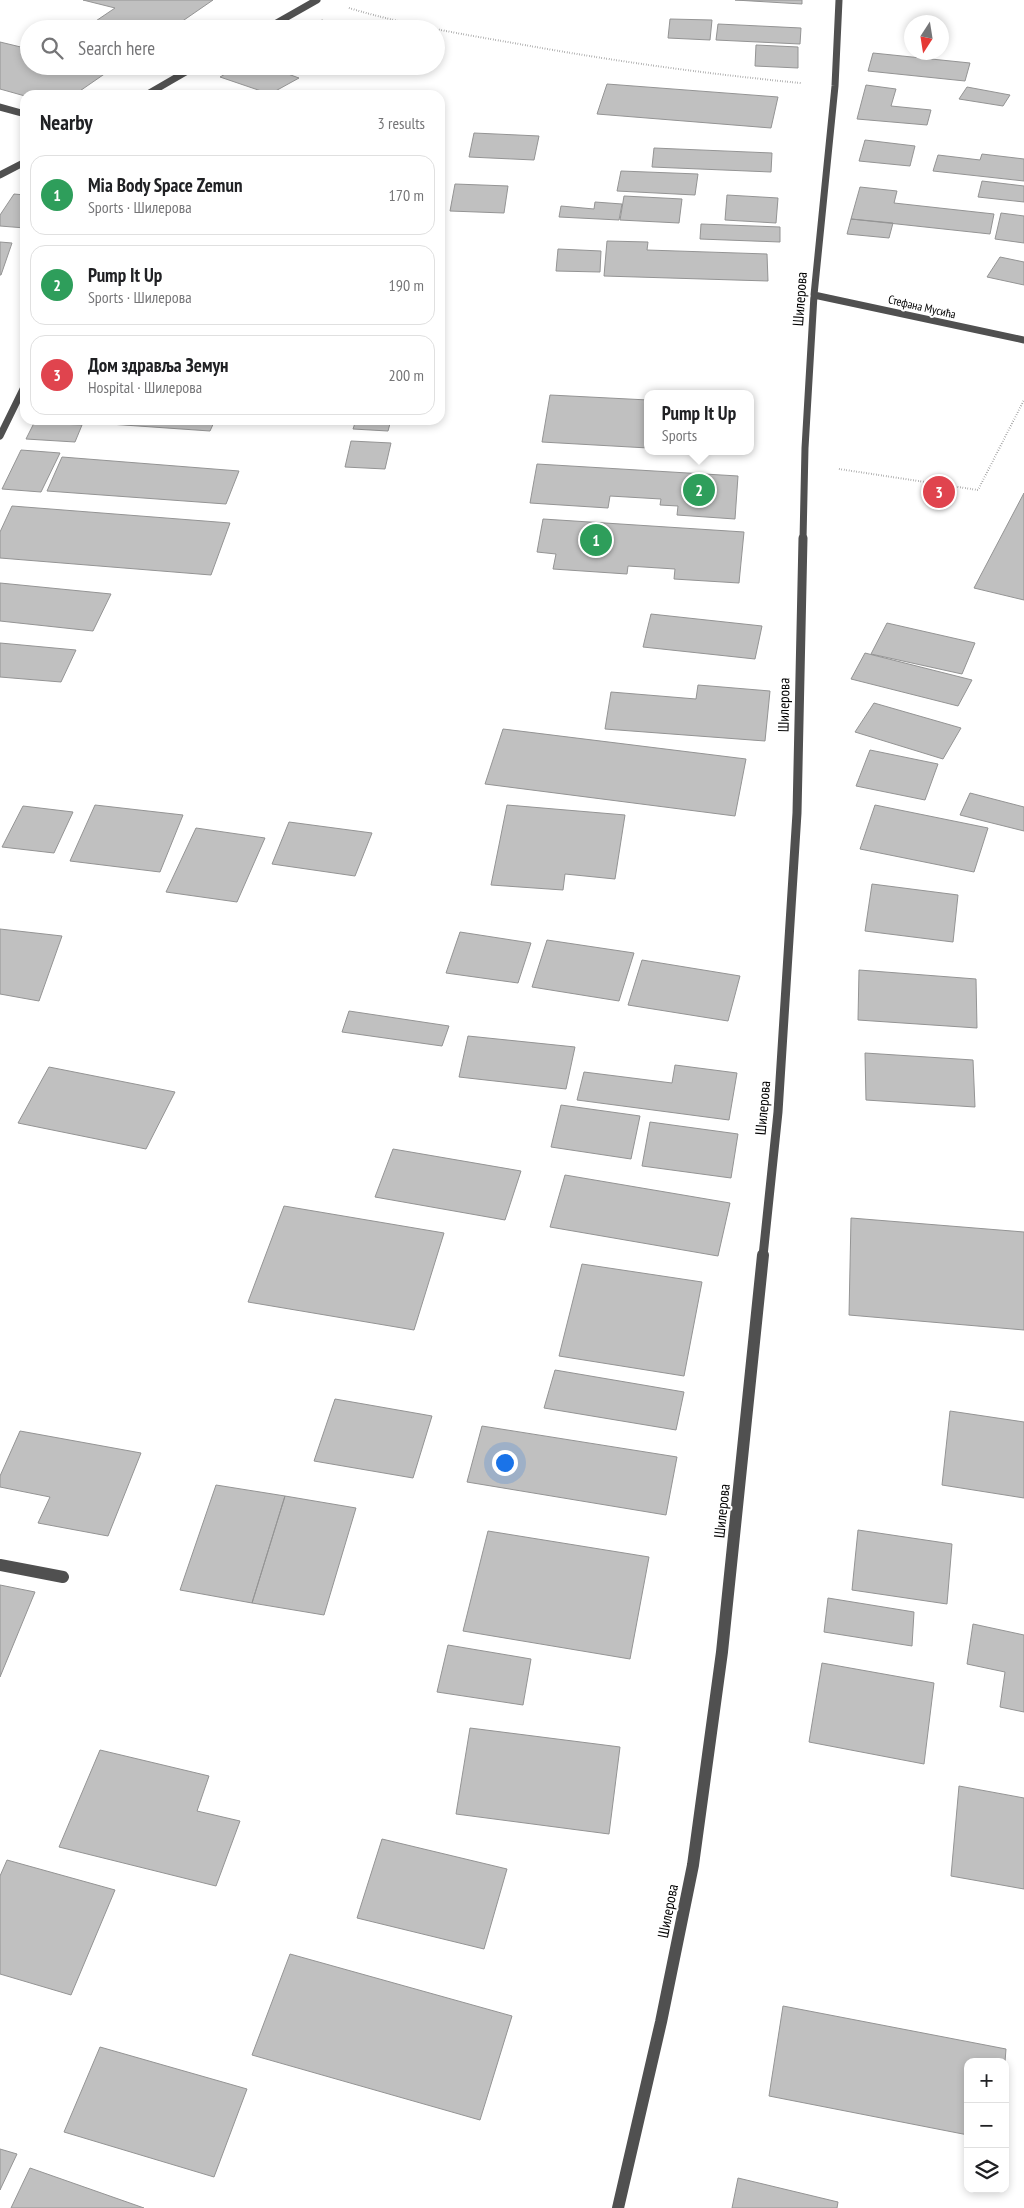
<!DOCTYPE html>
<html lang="en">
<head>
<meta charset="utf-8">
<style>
  :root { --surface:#fff; --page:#f6f6f6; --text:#202124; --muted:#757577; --line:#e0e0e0; --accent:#d93025 }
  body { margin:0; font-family:"PT Sans Narrow",sans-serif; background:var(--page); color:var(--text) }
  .controls { position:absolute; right:15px; bottom:15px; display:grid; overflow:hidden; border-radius:10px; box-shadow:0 2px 8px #0003 }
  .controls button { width:45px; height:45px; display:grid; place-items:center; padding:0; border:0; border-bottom:1px solid var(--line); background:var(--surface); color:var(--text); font:25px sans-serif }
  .compass { position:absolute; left:904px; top:15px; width:45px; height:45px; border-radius:50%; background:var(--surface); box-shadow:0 2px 8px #0003; rotate:192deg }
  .you { position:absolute; left:504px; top:1462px; width:18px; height:18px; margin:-12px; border:4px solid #fff; border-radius:50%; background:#1a73e8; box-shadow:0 0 0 8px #1a73e833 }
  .badge { display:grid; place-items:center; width:32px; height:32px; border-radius:50%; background:var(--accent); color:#fff; font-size:16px; font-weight:700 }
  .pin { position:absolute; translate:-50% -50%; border:2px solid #fff; box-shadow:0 1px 5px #0006 }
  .popup { position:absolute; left:644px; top:390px; width:110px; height:65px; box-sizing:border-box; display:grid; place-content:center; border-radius:10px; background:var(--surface); filter:drop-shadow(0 1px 4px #0005); font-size:16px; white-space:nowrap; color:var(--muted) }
  .popup b { font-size:19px; color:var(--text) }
  .popup::after { content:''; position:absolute; left:50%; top:100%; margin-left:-10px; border:10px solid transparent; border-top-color:var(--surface) }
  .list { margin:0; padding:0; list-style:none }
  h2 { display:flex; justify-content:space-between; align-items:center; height:65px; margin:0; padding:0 20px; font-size:21px }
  h2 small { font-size:16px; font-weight:400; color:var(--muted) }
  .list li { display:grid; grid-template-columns:32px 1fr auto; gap:15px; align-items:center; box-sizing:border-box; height:80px; margin:0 10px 10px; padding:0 10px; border:1px solid var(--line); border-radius:15px }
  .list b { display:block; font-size:19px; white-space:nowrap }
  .list p { margin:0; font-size:16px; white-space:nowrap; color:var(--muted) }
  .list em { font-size:16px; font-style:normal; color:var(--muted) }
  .icon { flex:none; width:28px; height:28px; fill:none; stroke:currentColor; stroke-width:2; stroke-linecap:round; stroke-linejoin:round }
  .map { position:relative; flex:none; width:1024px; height:2208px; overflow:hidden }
  .search { position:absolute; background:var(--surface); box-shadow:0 2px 8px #0003; left:20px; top:20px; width:425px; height:55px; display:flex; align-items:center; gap:12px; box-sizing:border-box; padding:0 18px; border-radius:28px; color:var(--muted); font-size:19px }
  .panel { position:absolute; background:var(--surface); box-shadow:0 2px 8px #0003; left:20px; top:90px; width:425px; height:335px; border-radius:15px }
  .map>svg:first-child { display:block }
  .building { fill:#c0c0c0; stroke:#949494 }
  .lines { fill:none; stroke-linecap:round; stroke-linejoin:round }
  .path { stroke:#727272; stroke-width:2; stroke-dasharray:0.5 2; stroke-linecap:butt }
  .lane-far1 { stroke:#505050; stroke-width:7 }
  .lane { stroke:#505050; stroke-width:12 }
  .street-far2 { stroke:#505050; stroke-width:7 }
  .street-far1 { stroke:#505050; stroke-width:9 }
  .street { stroke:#505050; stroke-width:12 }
  .labels { text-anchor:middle; stroke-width:4; stroke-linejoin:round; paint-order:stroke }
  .far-street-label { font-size:12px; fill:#000; stroke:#fff }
  .street-label { font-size:15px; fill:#000; stroke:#fff }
</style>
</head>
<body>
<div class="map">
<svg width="1024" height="2208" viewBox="0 0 1024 2208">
  <rect width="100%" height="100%" fill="#fff"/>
  <path class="building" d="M83,0H213L171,29H84L115,8Z
    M735,0H802V4Z
    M670,19L712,20L710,40L668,38Z
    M322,20L348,29H307Z
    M718,24L801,28L800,44L716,40Z
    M0,42L29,49V66H116L74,95L25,96L0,89Z
    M756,45L798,47V68L755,66Z
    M873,53L970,63L965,81L868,71Z
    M239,66H266L299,78L270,94L220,77Z
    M607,84L778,97L771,128L597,114Z
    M866,85L896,89L891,106L931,110L927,125L857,119Z
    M967,87L1010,95L1003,106L959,99Z
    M474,133L539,136L534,160L469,157Z
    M865,140L915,146L910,166L859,161Z
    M654,148L772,153L771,172L652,167Z
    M982,154L1024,159V181L933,171L938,155L980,160Z
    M621,171L698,174L695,195L617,191Z
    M982,181L1024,186V202L978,197Z
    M455,184L508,186L504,213L450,211Z
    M860,187L897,191L894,203L994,214L990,234L851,219Z
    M14,194L25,195V228L0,226V215Z
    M727,195L778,198L776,223L725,220Z
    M624,196L682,199L679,223L620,220Z
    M595,202L622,204L619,220L559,217L561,206L594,209Z
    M1001,213L1024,216V243L995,239Z
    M851,219L893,223L889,238L847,234Z
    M701,224L780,227V242L700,239Z
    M607,241L648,242L647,250L767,254L768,281L604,276Z
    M0,242L12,243L1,275H0Z
    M558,249L601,251L600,272L556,271Z
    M1000,257L1024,262V285L987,277Z
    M550,395L648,400V448L542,442Z
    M96,420H215L210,431L95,423Z
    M356,420H391L388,431L353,429Z
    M34,423L82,425L75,442L26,439Z
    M351,441L391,443L385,469L345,467Z
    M21,450L60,453L41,492L2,489Z
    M62,457L239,471L226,504L47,491Z
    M537,464L738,476L735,519L677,515L678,506L660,505L661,499L610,496L608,508L530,503Z
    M1024,493V600L974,588Z
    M12,506L230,523L211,575L0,558V532Z
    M543,519L744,532L739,583L674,579L675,569L628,566L627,574L553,569L556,554L537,552Z
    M0,583L111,594L93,631L0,621Z
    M651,614L762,626L755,659L643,647Z
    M887,623L975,643L962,674L871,654Z
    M0,643L76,650L61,682L0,677Z
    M865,653L972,680L958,706L851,679Z
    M698,685L770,691L765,741L605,729L611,692L696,699Z
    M874,703L961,728L943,759L855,732Z
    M503,729L746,759L735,816L485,784Z
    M870,750L938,764L925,800L856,786Z
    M970,793L1024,807V831L960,815Z
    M95,805L183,815L160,872L70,861Z
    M507,805L625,815L615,879L565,874L563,890L491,885Z
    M875,805L988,828L974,872L860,849Z
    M23,806L73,812L54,853L2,847Z
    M289,822L372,833L355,876L272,864Z
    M196,828L265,838L237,902L166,892Z
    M872,884L958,895L953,942L865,931Z
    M0,929L62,936L39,1001L0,994Z
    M460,932L531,943L518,983L446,973Z
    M547,940L634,953L619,1001L532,987Z
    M642,960L740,976L728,1021L628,1005Z
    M859,970L976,979L977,1028L858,1020Z
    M349,1011L449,1026L442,1046L342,1032Z
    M468,1036L575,1047L566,1089L459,1077Z
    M865,1053L973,1060L975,1107L866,1100Z
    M675,1065L737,1073L729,1120L577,1100L584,1072L672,1083Z
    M49,1067L175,1092L146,1149L18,1123Z
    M561,1105L640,1116L631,1159L551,1147Z
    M650,1122L738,1134L731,1178L642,1166Z
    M393,1149L521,1171L505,1220L375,1197Z
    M565,1175L730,1203L718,1256L550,1227Z
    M284,1206L444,1233L414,1330L248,1302Z
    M851,1218L1024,1232V1330L849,1315Z
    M582,1264L702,1282L684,1376L559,1356Z
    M555,1370L684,1392L676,1430L544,1408Z
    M335,1399L432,1416L413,1478L314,1461Z
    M950,1411L1024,1422V1498L942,1485Z
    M482,1426L677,1457L666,1515L467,1482Z
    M20,1431L141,1453L108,1536L38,1523L50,1497L0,1487V1476Z
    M216,1485L285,1496L252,1603L180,1590Z
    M285,1496L356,1508L324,1615L252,1603Z
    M858,1530L952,1544L947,1604L852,1590Z
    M488,1531L649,1557L630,1659L463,1631Z
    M0,1585L35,1592L0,1677Z
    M828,1598L914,1612L912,1646L824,1632Z
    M973,1624L1024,1635V1712L1000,1707L1005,1672L967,1664Z
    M448,1645L531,1659L523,1705L437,1692Z
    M822,1663L934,1683L924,1764L809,1742Z
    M470,1728L620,1747L609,1834L456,1814Z
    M100,1750L209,1776L197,1811L240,1821L216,1886L59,1847Z
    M959,1786L1024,1798V1889L951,1876Z
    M382,1839L507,1869L484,1949L357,1918Z
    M7,1860L115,1890L71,1995L0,1974V1876Z
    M290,1954L512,2016L480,2120L252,2055Z
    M783,2006L1006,2049L1005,2062H968V2135L769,2096Z
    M100,2047L247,2089L214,2177L64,2132Z
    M0,2149L17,2154L0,2190Z
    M30,2168L144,2208H11Z
    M738,2178L838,2202L837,2208H732Z"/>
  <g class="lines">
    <path class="path" d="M349,8C405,25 462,34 519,44C613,61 707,74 801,83
      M839,469L978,490L1024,400"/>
    <path class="lane-far1" d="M0,107L25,114"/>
    <path class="lane" d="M0,1565L63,1577"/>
    <path class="street-far2" d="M266,29L317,0
      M146,95L196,66
      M0,175L25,162
      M814,295L1024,340
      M0,436L25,385
      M803,540L805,448L814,295L835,86L839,0"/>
    <path class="street-far1" d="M763,1256L778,1112L797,813L803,538"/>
    <path class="street" d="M618,2208L661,2022L693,1865L722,1652L763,1255"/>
  </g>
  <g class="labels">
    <g class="far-street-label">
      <text transform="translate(922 307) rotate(13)" y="4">Стефана Мусића</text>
    </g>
    <g class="street-label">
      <text transform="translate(800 299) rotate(-86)" y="5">Шилерова</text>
      <text transform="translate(784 705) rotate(-89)" y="5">Шилерова</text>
      <text transform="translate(763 1108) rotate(-85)" y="5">Шилерова</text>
      <text transform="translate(722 1511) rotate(-84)" y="5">Шилерова</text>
      <text transform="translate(668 1911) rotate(-79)" y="5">Шилерова</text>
    </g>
  </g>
</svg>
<div class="controls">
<button>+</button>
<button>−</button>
<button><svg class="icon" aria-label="layers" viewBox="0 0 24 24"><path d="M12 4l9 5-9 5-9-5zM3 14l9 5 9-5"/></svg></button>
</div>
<svg class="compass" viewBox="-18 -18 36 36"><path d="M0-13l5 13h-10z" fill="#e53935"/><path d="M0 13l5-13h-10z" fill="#757577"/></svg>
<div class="you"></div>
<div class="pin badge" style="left:596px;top:540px;background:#2e9e5b">1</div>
<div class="pin badge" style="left:699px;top:490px;background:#2e9e5b">2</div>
<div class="popup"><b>Pump It Up</b>Sports</div>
<div class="pin badge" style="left:939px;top:492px;background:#e0444e">3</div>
<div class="search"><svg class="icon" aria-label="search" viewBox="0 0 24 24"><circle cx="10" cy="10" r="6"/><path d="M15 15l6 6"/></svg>Search here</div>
<section class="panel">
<h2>Nearby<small>3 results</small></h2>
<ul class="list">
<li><span class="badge" style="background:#2e9e5b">1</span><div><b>Mia Body Space Zemun</b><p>Sports · Шилерова</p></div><em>170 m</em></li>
<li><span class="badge" style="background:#2e9e5b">2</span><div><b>Pump It Up</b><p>Sports · Шилерова</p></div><em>190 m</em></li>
<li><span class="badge" style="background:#e0444e">3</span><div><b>Дом здравља Земун</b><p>Hospital · Шилерова</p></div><em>200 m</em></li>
</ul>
</section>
</div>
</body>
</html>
